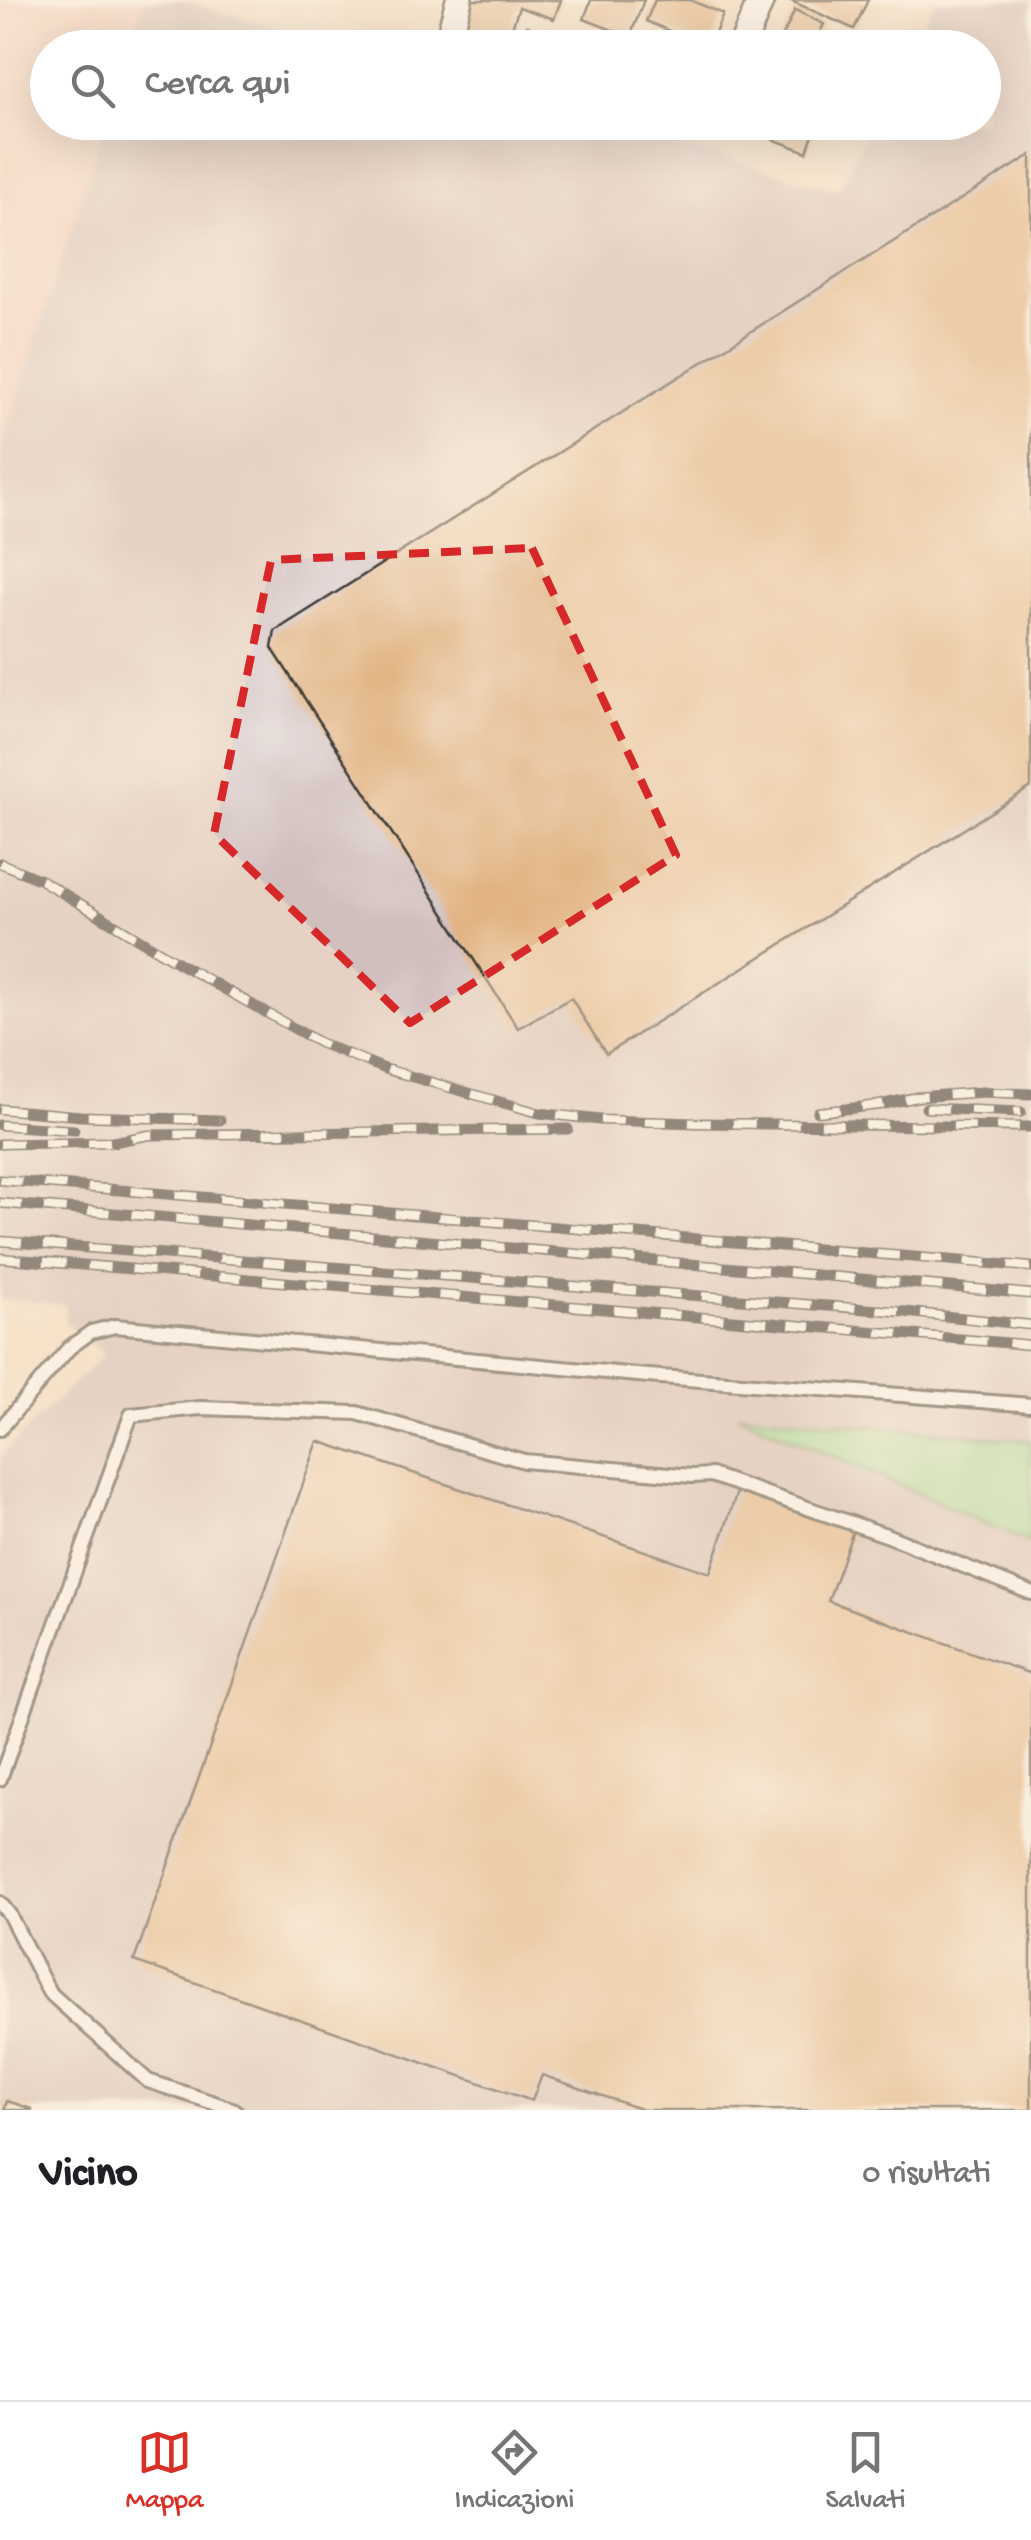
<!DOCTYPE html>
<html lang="it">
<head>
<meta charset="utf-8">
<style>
  :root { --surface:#fff; --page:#f2f2f2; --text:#202124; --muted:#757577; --line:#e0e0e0; --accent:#d93025 }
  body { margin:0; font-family:"Gochi Hand",sans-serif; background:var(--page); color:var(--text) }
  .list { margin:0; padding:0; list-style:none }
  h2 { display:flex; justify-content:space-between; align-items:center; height:130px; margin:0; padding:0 40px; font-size:42px }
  h2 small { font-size:32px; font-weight:400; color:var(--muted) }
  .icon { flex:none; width:55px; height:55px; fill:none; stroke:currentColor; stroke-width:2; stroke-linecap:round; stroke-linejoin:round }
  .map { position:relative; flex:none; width:1031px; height:2110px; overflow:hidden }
  .search { position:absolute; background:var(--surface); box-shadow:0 10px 40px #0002; left:30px; right:30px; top:30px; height:110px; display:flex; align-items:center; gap:25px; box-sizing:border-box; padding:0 35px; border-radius:55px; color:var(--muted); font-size:38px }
  .sheet { height:290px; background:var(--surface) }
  nav { display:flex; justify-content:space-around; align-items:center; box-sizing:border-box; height:140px; border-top:2px solid var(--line); background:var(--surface); font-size:28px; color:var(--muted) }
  nav a { display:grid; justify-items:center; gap:5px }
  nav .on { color:var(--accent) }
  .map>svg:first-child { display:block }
  .built { fill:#f6d2c4 }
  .industrial { fill:#d1bfbe }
  .green { fill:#9ade96; stroke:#5b7d59; stroke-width:2.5 }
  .building { fill:#e2b483 }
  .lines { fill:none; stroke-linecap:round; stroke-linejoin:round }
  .lane-casing { stroke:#3d3a36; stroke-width:18 }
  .street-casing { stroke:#3d3a36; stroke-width:30 }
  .lane { stroke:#fff; stroke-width:12 }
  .street { stroke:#fff; stroke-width:25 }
  .rail-casing { stroke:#1c1c1c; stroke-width:11 }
  .rail { stroke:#fdfcf7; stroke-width:8; stroke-dasharray:22; stroke-linecap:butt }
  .marked { fill:none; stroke:#d62828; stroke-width:8; stroke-dasharray:20 12; stroke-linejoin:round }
</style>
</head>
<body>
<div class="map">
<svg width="1031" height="2110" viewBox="0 0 1031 2110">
  <rect width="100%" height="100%" fill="#fdfcf7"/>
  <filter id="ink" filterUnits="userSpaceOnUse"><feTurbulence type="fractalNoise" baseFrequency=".01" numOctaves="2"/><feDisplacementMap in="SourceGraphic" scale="20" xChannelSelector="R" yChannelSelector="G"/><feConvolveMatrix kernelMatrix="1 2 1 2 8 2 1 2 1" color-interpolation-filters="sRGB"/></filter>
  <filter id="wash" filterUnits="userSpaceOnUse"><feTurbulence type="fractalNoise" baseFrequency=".0048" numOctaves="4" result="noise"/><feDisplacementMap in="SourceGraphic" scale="40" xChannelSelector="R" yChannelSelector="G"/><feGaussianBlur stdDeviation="2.25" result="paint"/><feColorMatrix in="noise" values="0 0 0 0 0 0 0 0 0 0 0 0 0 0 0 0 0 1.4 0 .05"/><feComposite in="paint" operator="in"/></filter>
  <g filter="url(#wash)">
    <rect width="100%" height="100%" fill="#f5e2c9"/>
    <path class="built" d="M0,0H133L143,3L129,47L48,48V122L105,123L0,452Z"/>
    <path class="industrial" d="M144,0H179L344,47H129Z
      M935,0H1031V1441L741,1415L1031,1543V2110H0V1456L104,1354L65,1322L66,1304L0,1300V452L105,123H604L837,190L872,123L984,122V48L910,47Z"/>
    <path class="green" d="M737,1414L1031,1441V1543Z"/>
    <g id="blocks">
      <path class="building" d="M467,0H561L554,19L519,7L505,48H458L452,45Z
        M591,0H644L630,37L584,19Z
        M655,0H690L723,14L709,48L646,21Z
        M789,0H868L854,29Z
        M795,10L824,24L820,32L844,44L842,48H777Z
        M527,26L566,39L563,48H520Z
        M241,122H272L270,131Z
        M727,122H817L807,152Z
        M1031,155V787L606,1054L571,998L518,1028L272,648L275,631Z
        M318,1441L710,1573L739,1486L854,1528L828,1601L1031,1674V2110H643L542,2075L532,2101L134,1961Z
        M7,2101L32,2109V2110H4Z"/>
    </g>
  </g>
  <g filter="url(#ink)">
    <use href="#blocks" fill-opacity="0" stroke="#3d3a36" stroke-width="2.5"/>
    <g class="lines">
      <defs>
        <path id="lane" d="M0,1429L69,1348L91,1332L115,1326L648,1376L1031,1405
          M0,1779L131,1415L200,1408L357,1413L524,1461L692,1476L711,1475L886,1535L1031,1593
          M0,1903L9,1914L49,1992L148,2081L235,2110"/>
        <path id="street" d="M451,30L459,0
          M741,48L761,0"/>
      </defs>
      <use href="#lane" class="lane-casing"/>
      <use href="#street" class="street-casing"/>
      <use href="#lane" class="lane"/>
      <use href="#street" class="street"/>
      <defs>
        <path id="rail" d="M0,863L41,880L180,964L320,1043L385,1069L539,1113L600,1120L696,1123L1031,1127
          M926,1108L1021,1112
          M0,1109L81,1116L220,1120
          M818,1112L880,1105L917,1097L983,1092L1031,1094
          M0,1125L74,1130
          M0,1144L113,1142L149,1135L568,1129
          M0,1180L1031,1267
          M0,1203L1031,1294
          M0,1241L905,1312L1031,1325
          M0,1258L1031,1345"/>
      </defs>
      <use href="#rail" class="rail-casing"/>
      <use href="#rail" class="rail"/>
    </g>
  </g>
  <path d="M0 0H1031V2110H0ZM532,548L676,855L410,1023L214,834L271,560Z" fill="#f5e2c9" fill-opacity=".55" fill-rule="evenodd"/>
  <path class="marked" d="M532,548L676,855L410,1023L214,834L271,560Z"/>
</svg>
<div class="search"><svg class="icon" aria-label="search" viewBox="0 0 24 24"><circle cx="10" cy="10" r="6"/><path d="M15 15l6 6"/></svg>Cerca qui</div>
</div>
<section class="sheet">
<h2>Vicino<small>0 risultati</small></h2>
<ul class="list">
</ul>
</section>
<nav>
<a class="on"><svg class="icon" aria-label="map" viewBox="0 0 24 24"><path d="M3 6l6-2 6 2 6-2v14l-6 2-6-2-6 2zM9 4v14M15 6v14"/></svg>Mappa</a>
<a><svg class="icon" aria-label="directions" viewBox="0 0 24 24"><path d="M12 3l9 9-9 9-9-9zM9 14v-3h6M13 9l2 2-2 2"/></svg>Indicazioni</a>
<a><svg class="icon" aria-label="saved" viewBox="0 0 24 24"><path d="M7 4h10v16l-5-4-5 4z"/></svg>Salvati</a>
</nav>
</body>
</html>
